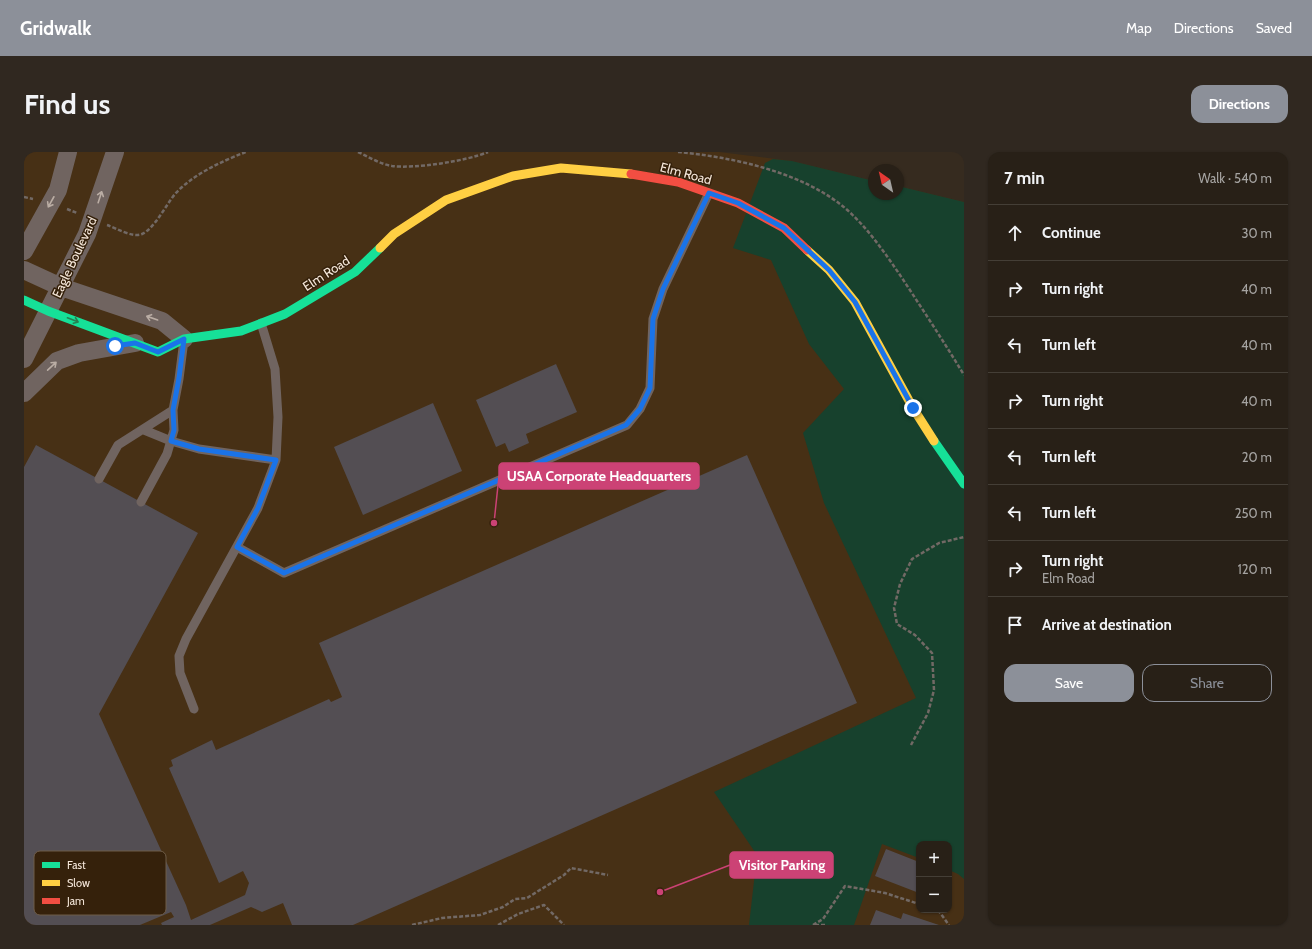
<!DOCTYPE html>
<html lang="en">
<head>
<meta charset="utf-8">
<style>
  :root { --surface:#282017; --page:#302820; --text:#f1f3f6; --muted:#a5a3a1; --line:#443e36; --accent:#8c9099 }
  body { margin:0; font-family:Cabin,sans-serif; background:var(--page); color:var(--text) }
  .controls { position:absolute; right:12px; bottom:12px; display:grid; overflow:hidden; border-radius:8px; box-shadow:0 1px 3px #0004 }
  .controls button { width:36px; height:36px; display:grid; place-items:center; padding:0; border:0; border-bottom:1px solid var(--line); background:var(--surface); color:var(--text); font:20px sans-serif }
  .compass { position:absolute; left:844px; top:12px; width:36px; height:36px; border-radius:50%; background:var(--surface); box-shadow:0 1px 3px #0004; rotate:326deg }
  .stop { position:absolute; width:12px; height:12px; margin:-9px; border:3px solid #1a73e8; border-radius:50%; background:#fff }
  .stop.end { background:#1a73e8; border-color:#fff; box-shadow:0 1px 4px #0008 }
  .list { margin:0; padding:0; list-style:none }
  h2 { display:flex; justify-content:space-between; align-items:center; height:52px; margin:0; padding:0 16px; font-size:17px }
  h2 small { font-size:13px; font-weight:400; color:var(--muted) }
  .list li { display:grid; grid-template-columns:26px 1fr auto; gap:12px; align-items:center; box-sizing:border-box; height:56px; padding:0 16px; border-top:1px solid var(--line) }
  .list b { display:block; font-size:15px; white-space:nowrap }
  .list p { margin:0; font-size:13px; white-space:nowrap; color:var(--muted) }
  .list em { font-size:13px; font-style:normal; color:var(--muted) }
  .actions { display:flex; gap:8px; padding:12px 16px }
  .actions a { flex:1; padding:9px 0; border:1px solid var(--accent); border-radius:12px; text-align:center; font-size:14px; color:var(--accent) }
  .actions .main { background:var(--accent); color:#fff }
  .icon { flex:none; width:22px; height:22px; fill:none; stroke:currentColor; stroke-width:2; stroke-linecap:round; stroke-linejoin:round }
  .map { position:relative; flex:none; width:940px; height:773px; overflow:hidden; border-radius:12px }
  header { display:flex; align-items:center; gap:24px; box-sizing:border-box; height:56px; padding:0 20px; background:var(--accent); color:#fff }
  header strong { font-size:19px }
  nav { display:flex; gap:22px; margin-inline-start:auto; font-size:14px }
  .intro { display:flex; align-items:center; justify-content:space-between; box-sizing:border-box; height:96px; padding:0 24px }
  h1 { margin:0; font-size:28px }
  .button { padding:10px 18px; border-radius:12px; background:var(--accent); color:#fff; font-size:14px; font-weight:700 }
  main { display:flex; gap:24px; padding:0 24px }
  aside { flex:1; background:var(--surface); border-radius:12px; box-shadow:0 1px 3px #0004 }
  .map>svg:first-child { display:block }
  .built { fill:#473015; fill-rule:evenodd }
  .green { fill:#17412d }
  .building { fill:#534e53 }
  .lines { fill:none; stroke-linecap:round; stroke-linejoin:round }
  .path { stroke:#726965; stroke-width:2.5; stroke-dasharray:4 2; stroke-linecap:butt }
  .lane { stroke:#706460; stroke-width:9 }
  .street { stroke:#706460; stroke-width:18 }
  .fast { stroke:#16e098; stroke-width:9 }
  .slow { stroke:#ffcf43; stroke-width:9 }
  .jam { stroke:#f24e42; stroke-width:9 }
  .oneway { stroke:#baada4 }
  .oneway2 { stroke:#268052 }
  .route { stroke:#1a73e8; stroke-width:5 }
  .labels { text-anchor:middle; stroke-width:3; stroke-linejoin:round; paint-order:stroke }
  .street-label { font-size:13px; fill:#f6e8db; stroke:#35210b }
  .key { fill:#35210b; stroke:#6f5d49; stroke-width:1 }
  .key-label { font-size:11px; fill:#f6e8db }
  .leader { fill:none; stroke:#cc4275; stroke-width:1.5 }
  .callout-dot { fill:#cc4275; stroke:#35210b; stroke-width:1.5 }
  .callout { fill:#cc4275; stroke:#cc4275; stroke-width:1.5 }
  .callout-label { font-size:14px; text-anchor:middle; font-weight:bold; fill:#fff }
</style>
</head>
<body>
<header>
<strong>Gridwalk</strong>
<nav><a>Map</a><a>Directions</a><a>Saved</a></nav>
</header>
<div class="intro"><h1>Find us</h1><a class="button">Directions</a></div>
<main>
<div class="map">
<svg width="940" height="773" viewBox="0 0 940 773">
  <rect width="100%" height="100%" fill="#362b1f"/>
  <path class="built" d="M0,0H695L768,9L850,29V42H874V34L940,50V773H0ZM895,692H925V758H895Z"/>
  <path class="green" d="M749,7L768,9L850,29V42H874V34L940,50V727L934,722L925,718V692H895V706L858,692L830,773H725L733,703L690,640L892,546L800,351L779,281L820,237L785,192L747,108L709,96L741,11Z"/>
  <path class="building" d="M532,212L553,260L502,282L505,291L485,300L481,291L472,295L452,248Z
    M409,251L438,319L339,363L310,295Z
    M12,293L174,381L75,562L162,753L167,768L221,743L225,731L219,719L195,731L145,616L149,614L147,608L188,588L192,598L305,547L307,550L318,545L295,491L723,303L833,551L329,773H268L259,751L238,760L227,755L186,773H138L137,771L150,765L147,760L116,773H0V315Z
    M862,697L895,710V741L851,724Z
    M852,758L877,767L879,761L915,773H846Z"/>
  <g class="lines">
    <path class="path" d="M334,0C345,5 356,12 368,14C390,17 443,9 464,0
      M654,0C708,5 778,20 821,56C844,76 861,101 878,126C899,158 920,190 940,223
      M0,45L9,47
      M43,57L53,61
      M83,73C92,76 108,86 118,82C130,77 142,53 151,42C168,23 198,9 222,0
      M887,593L904,561L910,538L908,501L891,483L873,472L870,456L876,432L888,407L915,391L940,385
      M914,758L925,773
      M388,773L418,766L456,763L479,755L491,747L503,746L540,723L547,716L584,723
      M474,773L494,762L520,753L540,773
      M789,773L799,767L821,734L861,741L895,752
      M791,773H802"/>
    <path class="lane" d="M120,278L147,289L175,297L252,308
      M75,327L94,293L149,258
      M117,350L143,302L150,278L149,258L155,227L160,188
      M213,395L260,421L603,273L616,257L626,236L629,167L639,137L685,41
      M170,557L156,521L155,504L162,487L234,356L252,308L254,265L251,217L237,171"/>
    <path class="street" d="M0,99L34,38L44,0
      M0,118L37,135L138,169L160,187
      M0,207L63,82L91,0
      M0,241L33,209L55,201L111,191"/>
    <path class="fast" d="M0,148L24,159L134,200L160,187L217,179L261,162L331,120L356,96
      M910,289L940,332"/>
    <path class="slow" d="M356,96L370,82L422,48L489,24L537,16L607,22
      M783,98L805,118L831,150L889,256L910,289"/>
    <path class="jam" d="M607,22L654,30L714,51L760,76L783,98"/>
  </g>
  <defs><path id="oneway-shaft" d="M-6 0H5M1.5-3L5.5 0L1.5 3" fill="none" stroke-width="1.6" stroke-linecap="round" stroke-linejoin="round"/></defs>
  <g class="oneway">
    <use href="#oneway-shaft" transform="translate(76 45) rotate(-72)"/>
    <use href="#oneway-shaft" transform="translate(27 50) rotate(119)"/>
    <use href="#oneway-shaft" transform="translate(128 166) rotate(-161)"/>
    <use href="#oneway-shaft" transform="translate(28 214) rotate(-43)"/>
  </g>
  <use class="oneway2" href="#oneway-shaft" transform="translate(49 168) rotate(21)"/>
  <g class="lines">
    <path class="route" d="M91,194L111,191L134,200L160,187L155,226L149,258L150,278L147,289L175,297L252,308L234,356L213,395L260,421L602,273L616,257L626,236L629,167L639,137L685,41L714,51L760,76L805,118L831,150L889,256"/>
  </g>
  <g class="labels">
    <g class="street-label">
      <text transform="translate(662 21) rotate(15)" y="5">Elm Road</text>
      <text transform="translate(50 105) rotate(-65)" y="5">Eagle Boulevard</text>
      <text transform="translate(302 121) rotate(-33)" y="5">Elm Road</text>
    </g>
  </g>
  <rect x="10" y="699" width="132" height="64" rx="6" class="key"/>
  <rect x="18" y="710" width="18" height="6" fill="#16e098"/>
  <rect x="18" y="728" width="18" height="6" fill="#ffcf43"/>
  <rect x="18" y="746" width="18" height="6" fill="#f24e42"/>
  <g class="key-label">
    <text x="43" y="717">Fast</text>
    <text x="43" y="735">Slow</text>
    <text x="43" y="753">Jam</text>
  </g>
  <path class="leader" d="M470 371L475 324M636 740L706 713"/>
  <g class="callout-dot">
    <circle cx="470" cy="371" r="4"/>
    <circle cx="636" cy="740" r="4"/>
  </g>
  <g class="callout">
    <rect x="475" y="311" width="200" height="26" rx="4"/>
    <rect x="706" y="700" width="103" height="26" rx="4"/>
  </g>
  <g class="callout-label">
    <text x="575" y="329">USAA Corporate Headquarters</text>
    <text x="758" y="718">Visitor Parking</text>
  </g>
</svg>
<div class="controls">
<button>+</button>
<button>−</button>
</div>
<svg class="compass" viewBox="-18 -18 36 36"><path d="M0-13l5 13h-10z" fill="#e53935"/><path d="M0 13l5-13h-10z" fill="#a5a3a1"/></svg>
<div class="stop" style="left:91px;top:194px"></div>
<div class="stop end" style="left:889px;top:256px"></div>
</div>
<aside>
<h2>7 min<small>Walk · 540 m</small></h2>
<ul class="list">
<li><svg class="icon" aria-label="ahead" viewBox="0 0 24 24"><path d="M12 20V5M6 11l6-6 6 6"/></svg><div><b>Continue</b></div><em>30 m</em></li>
<li><svg class="icon" aria-label="right" viewBox="0 0 24 24"><path d="M7 20v-9h11M14 6l5 5-5 5"/></svg><div><b>Turn right</b></div><em>40 m</em></li>
<li><svg class="icon" aria-label="left" viewBox="0 0 24 24"><path d="M17 20v-9H6M10 6l-5 5 5 5"/></svg><div><b>Turn left</b></div><em>40 m</em></li>
<li><svg class="icon" aria-label="right" viewBox="0 0 24 24"><path d="M7 20v-9h11M14 6l5 5-5 5"/></svg><div><b>Turn right</b></div><em>40 m</em></li>
<li><svg class="icon" aria-label="left" viewBox="0 0 24 24"><path d="M17 20v-9H6M10 6l-5 5 5 5"/></svg><div><b>Turn left</b></div><em>20 m</em></li>
<li><svg class="icon" aria-label="left" viewBox="0 0 24 24"><path d="M17 20v-9H6M10 6l-5 5 5 5"/></svg><div><b>Turn left</b></div><em>250 m</em></li>
<li><svg class="icon" aria-label="right" viewBox="0 0 24 24"><path d="M7 20v-9h11M14 6l5 5-5 5"/></svg><div><b>Turn right</b><p>Elm Road</p></div><em>120 m</em></li>
<li><svg class="icon" aria-label="arrive" viewBox="0 0 24 24"><path d="M6 21V4h12l-3 4 3 4H6"/></svg><div><b>Arrive at destination</b></div></li>
</ul>
<div class="actions"><a class="main">Save</a><a>Share</a></div>
</aside>
</main>
</body>
</html>
